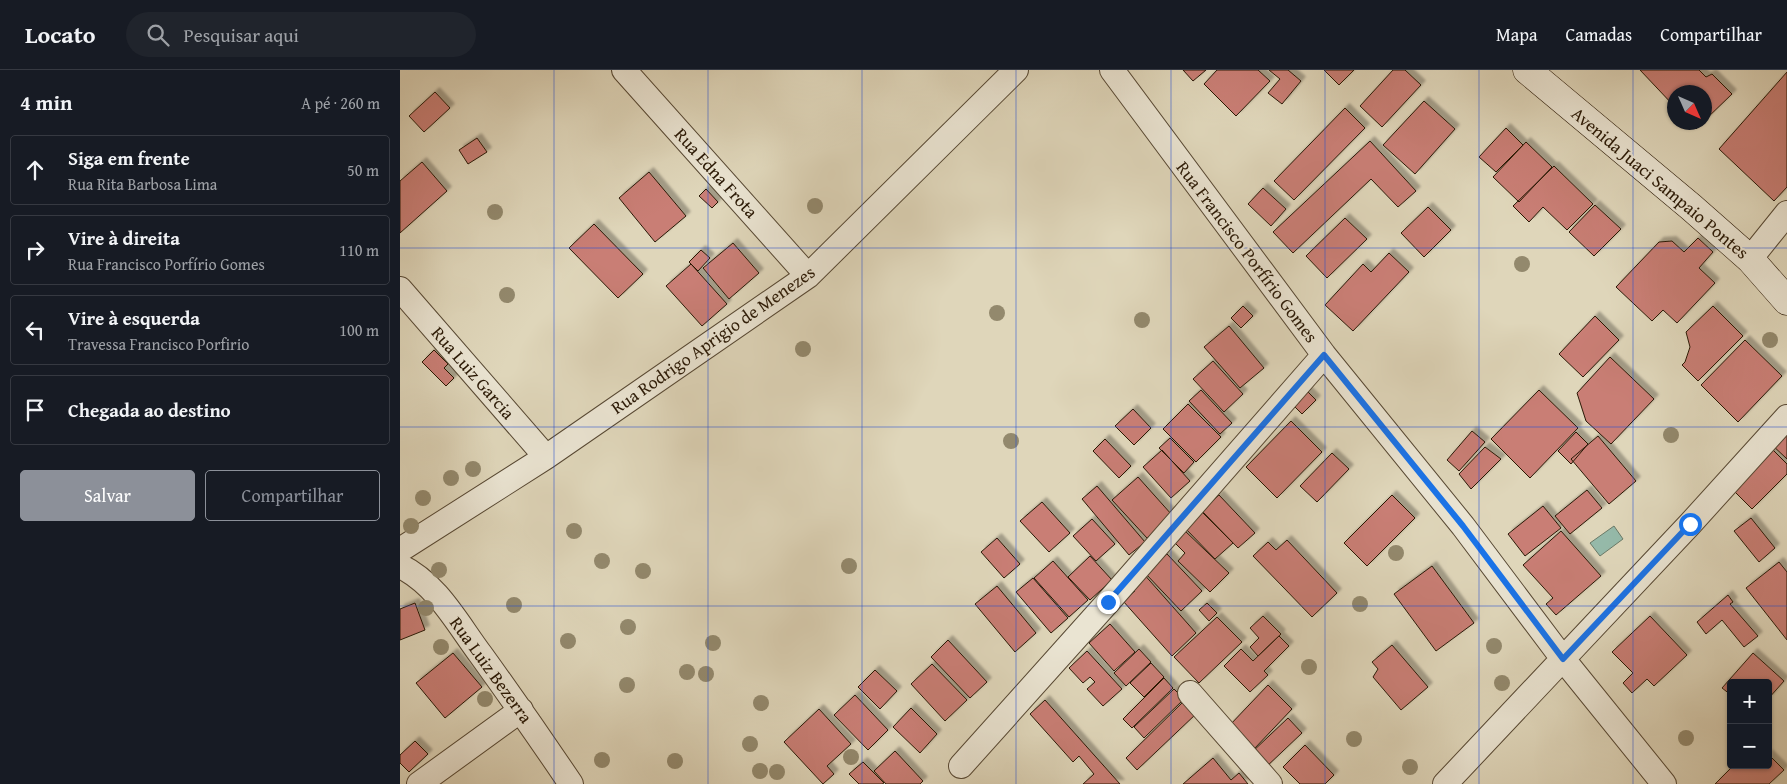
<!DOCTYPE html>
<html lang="pt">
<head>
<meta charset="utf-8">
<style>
  :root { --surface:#171b24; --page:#20242c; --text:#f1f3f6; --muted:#9ea1a6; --line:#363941; --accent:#8c9099 }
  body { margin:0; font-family:"Gentium Book Plus",serif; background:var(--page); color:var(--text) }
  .controls { position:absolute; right:15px; bottom:15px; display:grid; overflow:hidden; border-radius:5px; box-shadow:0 1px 4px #0004 }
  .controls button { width:45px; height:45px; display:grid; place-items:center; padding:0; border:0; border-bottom:1px solid var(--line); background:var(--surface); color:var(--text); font:25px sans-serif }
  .compass { position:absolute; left:1267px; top:15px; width:45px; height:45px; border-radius:50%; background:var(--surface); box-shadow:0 1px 4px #0004; rotate:135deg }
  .stop { position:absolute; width:15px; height:15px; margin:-11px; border:4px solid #1a73e8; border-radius:50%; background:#fff }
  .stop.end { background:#1a73e8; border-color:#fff; box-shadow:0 1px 5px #0008 }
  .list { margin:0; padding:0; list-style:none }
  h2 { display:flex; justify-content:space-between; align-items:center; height:65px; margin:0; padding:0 20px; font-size:21px }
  h2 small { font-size:16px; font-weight:400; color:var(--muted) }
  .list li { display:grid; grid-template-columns:32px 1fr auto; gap:15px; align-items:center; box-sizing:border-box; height:70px; margin:0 10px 10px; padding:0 10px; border:1px solid var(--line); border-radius:5px }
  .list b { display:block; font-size:19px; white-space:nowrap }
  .list p { margin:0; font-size:16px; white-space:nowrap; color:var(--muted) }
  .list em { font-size:16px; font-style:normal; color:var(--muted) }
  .actions { display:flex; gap:10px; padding:15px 20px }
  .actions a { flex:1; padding:11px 0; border:1px solid var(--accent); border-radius:5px; text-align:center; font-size:18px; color:var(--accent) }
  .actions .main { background:var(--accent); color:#fff }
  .icon { flex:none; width:28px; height:28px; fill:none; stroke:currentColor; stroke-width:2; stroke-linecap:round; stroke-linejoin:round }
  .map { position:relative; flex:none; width:1387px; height:714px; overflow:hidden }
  header { display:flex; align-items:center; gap:30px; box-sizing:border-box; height:70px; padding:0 25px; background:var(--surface); border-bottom:1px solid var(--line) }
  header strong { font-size:24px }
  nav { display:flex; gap:28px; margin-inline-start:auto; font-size:18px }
  .search { width:350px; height:45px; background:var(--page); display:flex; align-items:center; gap:12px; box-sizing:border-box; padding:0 18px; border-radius:28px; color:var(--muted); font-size:19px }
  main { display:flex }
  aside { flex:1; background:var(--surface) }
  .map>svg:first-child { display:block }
  .water { fill:#95baaa; stroke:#6a7a68 }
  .building { fill:#c97e74; stroke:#2a1906; filter:url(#shadow) }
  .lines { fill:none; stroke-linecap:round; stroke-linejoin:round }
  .street-casing { stroke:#574833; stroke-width:26 }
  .secondary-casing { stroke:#2a1906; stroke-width:29 }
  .street { stroke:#eae4d2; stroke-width:24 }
  .secondary { stroke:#eae4d2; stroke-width:28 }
  .tree { fill:#93896d }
  .route { stroke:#1a73e8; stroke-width:6 }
  .grid { fill:none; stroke:#1d4ed8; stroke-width:1; stroke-opacity:0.55 }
  .labels { text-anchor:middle; stroke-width:4; stroke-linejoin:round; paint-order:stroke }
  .street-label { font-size:18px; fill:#2a1906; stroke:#eae4d2 }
</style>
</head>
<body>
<header>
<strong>Locato</strong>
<div class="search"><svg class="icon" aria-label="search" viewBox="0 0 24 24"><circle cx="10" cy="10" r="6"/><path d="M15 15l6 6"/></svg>Pesquisar aqui</div>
<nav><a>Mapa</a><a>Camadas</a><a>Compartilhar</a></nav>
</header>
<main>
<aside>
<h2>4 min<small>A pé · 260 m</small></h2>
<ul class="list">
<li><svg class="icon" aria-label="ahead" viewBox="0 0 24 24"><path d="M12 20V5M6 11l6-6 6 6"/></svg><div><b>Siga em frente</b><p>Rua Rita Barbosa Lima</p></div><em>50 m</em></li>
<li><svg class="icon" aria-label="right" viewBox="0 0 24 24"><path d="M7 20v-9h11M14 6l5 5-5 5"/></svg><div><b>Vire à direita</b><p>Rua Francisco Porfírio Gomes</p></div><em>110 m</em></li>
<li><svg class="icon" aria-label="left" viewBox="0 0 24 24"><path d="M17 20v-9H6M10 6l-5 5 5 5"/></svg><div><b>Vire à esquerda</b><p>Travessa Francisco Porfirio</p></div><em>100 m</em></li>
<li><svg class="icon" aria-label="arrive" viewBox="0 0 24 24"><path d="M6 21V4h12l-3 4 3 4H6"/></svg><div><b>Chegada ao destino</b></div></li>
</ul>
<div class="actions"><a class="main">Salvar</a><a>Compartilhar</a></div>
</aside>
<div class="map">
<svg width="1387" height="714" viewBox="0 0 1387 714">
  <defs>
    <filter id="shadow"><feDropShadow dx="4.5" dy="-4.5" stdDeviation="1" flood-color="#0004"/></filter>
  </defs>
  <rect width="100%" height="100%" fill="#dfd6ba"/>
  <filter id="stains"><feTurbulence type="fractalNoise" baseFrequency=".004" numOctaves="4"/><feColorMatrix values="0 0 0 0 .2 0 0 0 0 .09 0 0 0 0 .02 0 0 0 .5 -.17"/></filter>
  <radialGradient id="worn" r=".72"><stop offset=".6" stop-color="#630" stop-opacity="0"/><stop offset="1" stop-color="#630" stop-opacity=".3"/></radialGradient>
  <path class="water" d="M1214,456L1223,469L1200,486L1190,473Z"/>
  <path class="building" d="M783,0H806L793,11Z
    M817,0H858L870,11L836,46L804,14Z
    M869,0H888L901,11L882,34L868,23L880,9Z
    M924,0H954L939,15Z
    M993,0H1005L1021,15L982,57L960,36Z
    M1240,0H1299L1306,7L1312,4L1332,24L1304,51V22H1274V36Z
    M1387,2V117L1374,131L1319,79Z
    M35,22L50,38L24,62L9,46Z
    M1024,31L1055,59L1015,104L983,75Z
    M945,38L965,58L894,130L874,111Z
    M1290,52H1303L1296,59Z
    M1106,58L1123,75L1096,102L1079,87Z
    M77,68L87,82L68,94L59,80Z
    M970,71L1016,121L998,137L971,109L893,183L873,162Z
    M1126,72L1152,97L1119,132L1093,107Z
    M22,92L47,121L0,163V111Z
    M1154,96L1193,134L1167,160L1143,137L1129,152L1113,136Z
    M249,102L286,146L255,172L219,128Z
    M863,118L886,139L871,156L848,134Z
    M306,119L318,132L312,138L299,126Z
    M1195,135L1221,159L1194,186L1169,162Z
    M1028,137L1051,160L1024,187L1001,163Z
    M945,148L967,169L927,208L906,186Z
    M194,154L243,204L218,228L169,178Z
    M1298,168L1313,182L1299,198L1315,213L1277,253L1263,240L1252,251L1216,217L1259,172L1272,171L1284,182Z
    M333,173L359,203L329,229L303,198Z
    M301,180L310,188L298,201L289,192Z
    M989,183L1009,202L953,261L925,235L963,194L971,202Z
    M291,194L327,234L302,256L266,216Z
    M843,236L853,246L841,258L831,248Z
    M1313,236L1343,266L1298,311L1282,295L1285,292L1290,277L1286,262Z
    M1195,246L1219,270L1183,307L1159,284Z
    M829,256L864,298L840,318L804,277Z
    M1345,270L1382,306L1338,352L1301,315Z
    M34,280L48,294L44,298L54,308L46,316L22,292Z
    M1210,287L1254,329L1211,374L1186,351L1177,323Z
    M813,291L843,324L824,342L793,309Z
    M905,319L916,330L902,344L891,333Z
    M801,320L832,353L820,364L789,331Z
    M1139,320L1178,358L1130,408L1091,369Z
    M788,334L821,367L796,392L763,359Z
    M733,339L751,358L734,375L715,356Z
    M891,351L922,382L877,428L846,397Z
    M1387,356V389L1370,373Z
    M1072,361L1085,372L1059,401L1047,390Z
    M1176,362L1188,374L1171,394L1158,381Z
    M1198,366L1236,411L1209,434L1171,389Z
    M770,368L794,392L784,403L759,378Z
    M705,369L731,396L719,408L693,381Z
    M1085,377L1101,389L1071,419L1059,404Z
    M1370,377L1387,394V404L1352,439L1330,417Z
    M762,380L790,411L771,428L743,397Z
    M932,383L949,399L917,432L900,416Z
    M738,407L772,445L747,468L712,430Z
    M697,416L745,472L729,485L682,429Z
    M1187,420L1202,438L1170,464L1155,446Z
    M819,425L855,463L838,478L802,441Z
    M992,425L1015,448L967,496L944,473Z
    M642,432L670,463L649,482L620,451Z
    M1143,436L1161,458L1125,486L1108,464Z
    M802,442L833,473L815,489L786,459Z
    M1351,448L1375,478L1359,492L1334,461Z
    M692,449L715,474L696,491L673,466Z
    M784,460L829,503L810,522L778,491L785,483L773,471Z
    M1161,461L1201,506L1156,545L1146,534L1153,528L1123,495Z
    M597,468L620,494L604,508L581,482Z
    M887,470L937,523L912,547L853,486L868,472L876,480Z
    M767,484L802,521L781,541L746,504Z
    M690,486L712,510L690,530L668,507Z
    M653,491L688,530L669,547L634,508Z
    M1379,492L1387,502V570L1346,518Z
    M1032,496L1074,553L1036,581L994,524Z
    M742,502L796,563L772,586L723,531L735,521L728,514Z
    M633,508L668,548L651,563L616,522Z
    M597,516L636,563L615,582L575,534Z
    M1328,525L1333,532L1330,534L1358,566L1344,577L1322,550L1306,564L1297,552Z
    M15,533L25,560L0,570V539Z
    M807,533L817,543L809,551L799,540Z
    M863,546L881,564L858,586L850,577L859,568L850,558Z
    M1250,546L1287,585L1254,616L1247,609L1232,623L1223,613L1233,603L1212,582Z
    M817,547L842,572L799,613L774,587Z
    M710,554L735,582L714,601L689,573Z
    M879,566L889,576L864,601L868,605L850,622L824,596L841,579L853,591Z
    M548,570L587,612L570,628L531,587Z
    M992,575L1028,617L1001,640L973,607L978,599L972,592Z
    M739,579L751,592L726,616L714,603Z
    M687,581L722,619L703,636L687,619L695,612L690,607L683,613L669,598Z
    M53,583L82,617L45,648L16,613Z
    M1353,583L1384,611L1368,629V613H1331V625L1322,618Z
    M751,593L764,607L744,627L730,613Z
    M532,594L567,630L545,651L511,614Z
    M475,600L497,621L480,639L458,617Z
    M764,608L773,618L732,658L723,649Z
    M868,615L892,639L854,679L829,656Z
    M774,619L784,629L744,668L734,657Z
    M455,625L488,660L468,680L434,645Z
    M645,630L720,714H683L694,704L679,686L673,692L630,644Z
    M785,630L797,643L737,700L726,688Z
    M511,638L537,664L520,683L493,657Z
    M419,639L451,674L427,696L434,704L423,714L384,672Z
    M888,648L902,663L864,699L850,684Z
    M15,671L28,684L9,702L0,693V685Z
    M905,675L934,705L925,714H900L883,697Z
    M495,681L523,711L520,714H486L474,701Z
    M1368,684L1384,700L1369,714H1315L1334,695H1368Z
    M813,688L831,710L839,703L848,714H783Z
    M463,692L484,713L482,714H459L449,704Z"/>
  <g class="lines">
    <defs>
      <path id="street" d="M224,0L408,206
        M712,0L924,285L1063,456L1163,589L1264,714
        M1350,189L1387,143
        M0,219L146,387
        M0,480L146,387L408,206L616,0
        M0,496C37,514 57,553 81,585C112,628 142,671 171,714
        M790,623L870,714
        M561,696L708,532L924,285
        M19,714L121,640
        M1045,714L1290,454L1387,347"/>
      <path id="secondary" d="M1127,0L1291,137L1350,189L1387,231"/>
    </defs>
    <use href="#street" class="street-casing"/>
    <use href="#secondary" class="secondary-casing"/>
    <use href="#street" class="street"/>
    <use href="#secondary" class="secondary"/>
  </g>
  <g class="tree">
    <circle cx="415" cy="136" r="8"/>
    <circle cx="95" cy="142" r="8"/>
    <circle cx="1122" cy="194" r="8"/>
    <circle cx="107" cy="225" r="8"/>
    <circle cx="597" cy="243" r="8"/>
    <circle cx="742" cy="250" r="8"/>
    <circle cx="1370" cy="270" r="8"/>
    <circle cx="403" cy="279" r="8"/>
    <circle cx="1271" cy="365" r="8"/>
    <circle cx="611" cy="371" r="8"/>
    <circle cx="73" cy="399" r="8"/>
    <circle cx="51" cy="408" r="8"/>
    <circle cx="23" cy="428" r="8"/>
    <circle cx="11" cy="456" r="8"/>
    <circle cx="174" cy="461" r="8"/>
    <circle cx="996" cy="483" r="8"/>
    <circle cx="202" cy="491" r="8"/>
    <circle cx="449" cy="496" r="8"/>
    <circle cx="39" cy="500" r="8"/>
    <circle cx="243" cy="501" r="8"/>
    <circle cx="960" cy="534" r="8"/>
    <circle cx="114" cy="535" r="8"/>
    <circle cx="26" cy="538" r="8"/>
    <circle cx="228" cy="557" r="8"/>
    <circle cx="168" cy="571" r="8"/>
    <circle cx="313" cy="573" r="8"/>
    <circle cx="1094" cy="576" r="8"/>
    <circle cx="41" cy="577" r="8"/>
    <circle cx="909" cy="597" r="8"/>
    <circle cx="287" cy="602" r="8"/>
    <circle cx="306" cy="604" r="8"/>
    <circle cx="1102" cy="613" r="8"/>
    <circle cx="227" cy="615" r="8"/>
    <circle cx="85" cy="629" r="8"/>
    <circle cx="361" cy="633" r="8"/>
    <circle cx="1286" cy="668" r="8"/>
    <circle cx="954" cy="669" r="8"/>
    <circle cx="350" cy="674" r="8"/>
    <circle cx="451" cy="687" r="8"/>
    <circle cx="202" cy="690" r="8"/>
    <circle cx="275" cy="691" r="8"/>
    <circle cx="1010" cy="697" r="8"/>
    <circle cx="360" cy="701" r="8"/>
    <circle cx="377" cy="702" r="8"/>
  </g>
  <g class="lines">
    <path class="route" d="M708,532L924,285L1063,456L1163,589L1290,454"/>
  </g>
  <path class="grid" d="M154,0V714M308,0V714M462,0V714M616,0V714M771,0V714M925,0V714M1079,0V714M1233,0V714M0,178H1387M0,357H1387M0,536H1387"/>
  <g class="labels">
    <g class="street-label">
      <text transform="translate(316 103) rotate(48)" y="6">Rua Edna Frota</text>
      <text transform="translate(1260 113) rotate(40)" y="6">Avenida Juaci Sampaio Pontes</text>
      <text transform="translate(847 182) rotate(53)" y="6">Rua Francisco Porfírio Gomes</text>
      <text transform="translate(313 270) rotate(-35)" y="6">Rua Rodrigo Aprigio de Menezes</text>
      <text transform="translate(73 303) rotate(49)" y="6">Rua Luiz Garcia</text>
      <text transform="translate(91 600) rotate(54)" y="6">Rua Luiz Bezerra</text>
    </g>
  </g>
  <rect width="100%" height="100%" filter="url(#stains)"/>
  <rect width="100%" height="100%" fill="url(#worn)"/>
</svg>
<div class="controls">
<button>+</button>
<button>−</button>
</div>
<svg class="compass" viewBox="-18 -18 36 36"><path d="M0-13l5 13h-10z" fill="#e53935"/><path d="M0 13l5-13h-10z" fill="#9ea1a6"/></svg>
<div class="stop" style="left:1290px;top:454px"></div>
<div class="stop end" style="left:708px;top:532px"></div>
</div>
</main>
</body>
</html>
